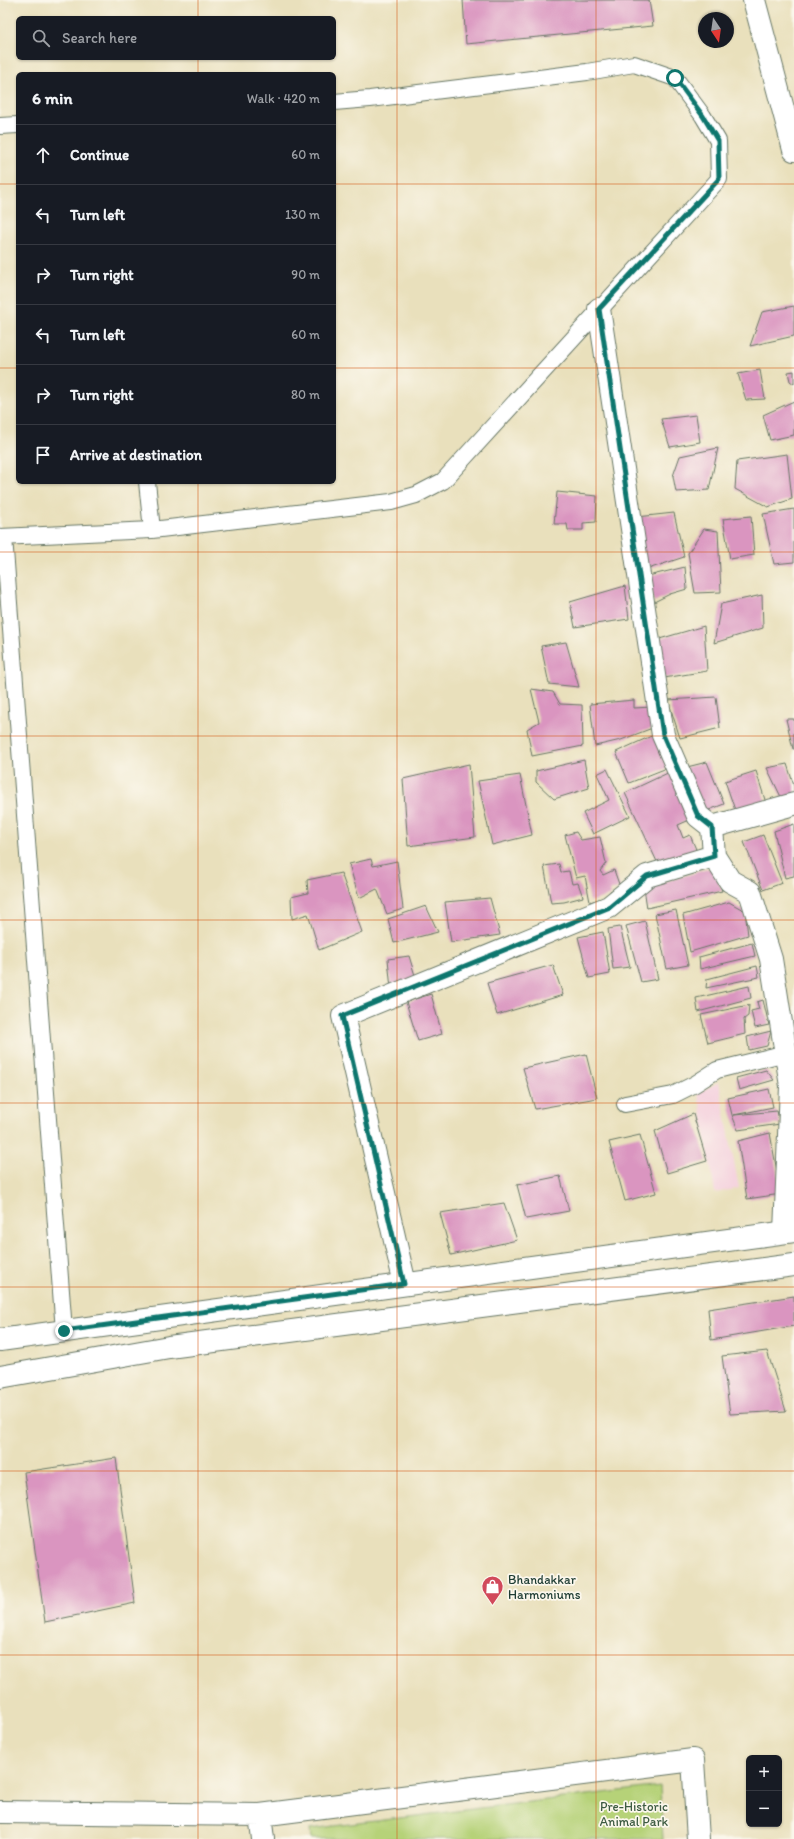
<!DOCTYPE html>
<html lang="en">
<head>
<meta charset="utf-8">
<style>
  :root { --surface:#171b24; --page:#20242c; --text:#f1f3f6; --muted:#9ea1a6; --line:#363941 }
  body { margin:0; font-family:Itim,sans-serif; background:var(--page); color:var(--text) }
  .controls { position:absolute; right:12px; bottom:12px; display:grid; overflow:hidden; border-radius:6px; box-shadow:0 1px 3px #0004 }
  .controls button { width:36px; height:36px; display:grid; place-items:center; padding:0; border:0; border-bottom:1px solid var(--line); background:var(--surface); color:var(--text); font:20px sans-serif }
  .compass { position:absolute; left:698px; top:12px; width:36px; height:36px; border-radius:50%; background:var(--surface); box-shadow:0 1px 3px #0004; rotate:167deg }
  .stop { position:absolute; width:12px; height:12px; margin:-9px; border:3px solid #0f766e; border-radius:50%; background:#fff }
  .stop.end { background:#0f766e; border-color:#fff; box-shadow:0 1px 4px #0008 }
  .list { margin:0; padding:0; list-style:none }
  h2 { display:flex; justify-content:space-between; align-items:center; height:52px; margin:0; padding:0 16px; font-size:17px }
  h2 small { font-size:13px; font-weight:400; color:var(--muted) }
  .list li { display:grid; grid-template-columns:26px 1fr auto; gap:12px; align-items:center; box-sizing:border-box; height:60px; padding:0 16px; border-top:1px solid var(--line) }
  .list b { display:block; font-size:15px; white-space:nowrap }
  .list em { font-size:13px; font-style:normal; color:var(--muted) }
  .icon { flex:none; width:22px; height:22px; fill:none; stroke:currentColor; stroke-width:2; stroke-linecap:round; stroke-linejoin:round }
  .map { position:relative; flex:none; width:794px; height:1839px; overflow:hidden }
  .search { position:absolute; background:var(--surface); box-shadow:0 1px 3px #0004; left:16px; top:16px; width:320px; height:44px; display:flex; align-items:center; gap:10px; box-sizing:border-box; padding:0 14px; border-radius:6px; color:var(--muted); font-size:15px }
  .panel { position:absolute; background:var(--surface); box-shadow:0 1px 3px #0004; left:16px; top:72px; width:320px; height:412px; border-radius:6px }
  .map>svg:first-child { display:block }
  .built { fill:#f4cfdd }
  .green { fill:#b6d278; stroke:#6a8856 }
  .building { fill:#da95c0 }
  .lines { fill:none; stroke-linecap:round; stroke-linejoin:round }
  .lane-casing { stroke:#667664; stroke-width:18 }
  .street-casing { stroke:#667664; stroke-width:24 }
  .secondary-casing { stroke:#667664; stroke-width:24 }
  .lane { stroke:#fff; stroke-width:16 }
  .street { stroke:#fff; stroke-width:22 }
  .secondary { stroke:#fff; stroke-width:22 }
  .route { stroke:#0f766e; stroke-width:5 }
  .grid { fill:none; stroke:#d45610; stroke-width:1; stroke-opacity:0.55 }
  .labels { text-anchor:middle; stroke-width:3.5; stroke-linejoin:round; paint-order:stroke }
  .poi-label { font-size:13px; fill:#1f3d34; stroke:#fbf7ec; text-anchor:start }
  .park-label { font-size:13px; fill:#3d5b42; stroke:#fbf7ec }
</style>
</head>
<body>
<div class="map">
<svg width="794" height="1839" viewBox="0 0 794 1839">
  <rect width="100%" height="100%" fill="#fbf7ec"/>
  <filter id="ink" filterUnits="userSpaceOnUse"><feTurbulence type="fractalNoise" baseFrequency=".025" numOctaves="2"/><feDisplacementMap in="SourceGraphic" scale="8" xChannelSelector="R" yChannelSelector="G"/><feConvolveMatrix kernelMatrix="1 2 1 2 8 2 1 2 1" color-interpolation-filters="sRGB"/></filter>
  <filter id="wash" filterUnits="userSpaceOnUse"><feTurbulence type="fractalNoise" baseFrequency=".012" numOctaves="4" result="noise"/><feDisplacementMap in="SourceGraphic" scale="16" xChannelSelector="R" yChannelSelector="G"/><feGaussianBlur stdDeviation="0.9" result="paint"/><feColorMatrix in="noise" values="0 0 0 0 0 0 0 0 0 0 0 0 0 0 0 0 0 1.4 0 .05"/><feComposite in="paint" operator="in"/></filter>
  <g filter="url(#wash)">
    <rect width="100%" height="100%" fill="#e9e0bc"/>
    <path class="built" d="M719,1082L739,1188L715,1193L698,1093Z"/>
    <path class="green" d="M660,1786L663,1839H311L310,1829Z"/>
    <g id="blocks">
      <path class="building" d="M463,0H649L653,26L466,44Z
        M794,306V336L750,346L762,312Z
        M760,370L765,399L746,400L738,374Z
        M794,371V384L790,381L788,372Z
        M794,401V435L770,440L763,415Z
        M696,415L700,442L670,447L661,419Z
        M718,448L709,490L676,492L673,476L680,456Z
        M787,454L792,499L768,507L735,489L737,461Z
        M557,492L597,496L596,522L583,523V530H568L567,524H554Z
        M794,509V562L774,564L763,514Z
        M674,513L684,557L642,571L637,517Z
        M751,516L754,555L730,559L723,519Z
        M704,529L718,531L721,592L695,593L688,553Z
        M685,567L687,589L670,594L654,602L648,576Z
        M625,586L629,619L575,627L570,602Z
        M762,595L763,628L714,643L721,604Z
        M704,626L707,671L664,678L656,640Z
        M566,642L579,687L549,684L541,646Z
        M531,689L553,692L560,704L582,705L583,746L532,756L527,729L539,722Z
        M716,697L720,728L680,738L668,700Z
        M634,700V708L652,707L655,727L621,740L595,746L590,704Z
        M786,719H794V749H793Z
        M658,733L672,766L629,783L616,752Z
        M584,760L589,788L554,799L536,782V771Z
        M707,762L724,804L704,812L683,768Z
        M469,764L475,837L408,846L403,779Z
        M787,764L794,786V799L783,801L767,768Z
        M607,769L630,816L593,834L583,813L609,800L597,774Z
        M672,771L694,818L678,825L683,838L690,835L698,854L659,866L625,793Z
        M756,771L766,803L735,810L725,781Z
        M520,775L532,835L492,845L478,781Z
        M794,824V876L785,878L774,831Z
        M576,832L581,840L600,837L606,863L600,871L603,875L614,870L620,887L610,891L611,895L590,902L585,876L576,878L565,835Z
        M763,835L782,883L763,890L744,842Z
        M371,859L373,866L397,861L403,909L387,914L377,889L359,898L349,864Z
        M559,864L561,872L569,871L572,884L578,883L583,897L564,902L551,903L544,866Z
        M714,867L722,891L647,908L644,888Z
        M341,873L362,932L319,950L308,914L292,919L291,897L308,893L307,880Z
        M490,898L500,935L451,942L445,902Z
        M729,902L745,911L748,935L690,952L683,915Z
        M426,906L438,932L394,943L388,919Z
        M676,910L688,965L667,969L655,914Z
        M645,921L658,979L641,982L626,926Z
        M620,927L630,967L613,969L608,929Z
        M603,932L610,974L589,978L578,937Z
        M752,943L755,956L700,969L699,957Z
        M409,956L417,982L391,989L388,959Z
        M553,965L563,995L497,1015L487,983Z
        M757,966L759,977L706,988L707,979Z
        M749,986L751,998L698,1012L696,998Z
        M431,994L442,1034L418,1041L406,1002Z
        M763,1000L769,1025L755,1028L751,1011L759,1009L757,1002Z
        M749,1005L748,1016L744,1019L745,1034L708,1043L701,1015Z
        M771,1031L767,1046L749,1050L747,1037Z
        M586,1054L597,1098L535,1109L523,1068Z
        M766,1070L774,1080L739,1090L736,1078Z
        M769,1089L773,1107L734,1115L777,1111L780,1124L738,1130L732,1115L728,1098Z
        M693,1114L707,1161L667,1173L655,1131Z
        M770,1133L781,1194L747,1199L738,1141Z
        M640,1135L656,1193L625,1201L609,1142Z
        M560,1176L569,1211L526,1219L517,1185Z
        M504,1203L517,1240L451,1255L440,1213Z
        M794,1296V1326L711,1340L708,1309Z
        M767,1351L786,1411L730,1414L722,1356Z
        M116,1458L135,1603L45,1622L24,1472Z"/>
    </g>
  </g>
  <g filter="url(#ink)">
    <use href="#blocks" fill-opacity="0" stroke="#667664" stroke-width="1"/>
    <g class="lines">
      <defs>
        <path id="lane" d="M0,126L18,125
          M147,482L152,530
          M0,537L152,530L391,502L416,495L443,481L719,179L718,141L703,116L675,78L634,64L587,72L370,99L334,102
          M4,537L64,1331
          M625,1104L673,1095L695,1084L717,1070L786,1053"/>
        <path id="street" d="M599,309L663,735L698,816L712,827
          M785,1232L791,1086L771,959L750,892L730,881L714,856L712,827L794,804
          M405,1284L343,1016L609,907L647,876L714,856
          M0,1812L260,1815L693,1760L698,1839
          M260,1815L263,1839"/>
        <path id="secondary" d="M754,0L794,150
          M0,1340L794,1231
          M0,1377L169,1347L794,1265"/>
      </defs>
      <use href="#lane" class="lane-casing"/>
      <use href="#street" class="street-casing"/>
      <use href="#secondary" class="secondary-casing"/>
      <use href="#lane" class="lane"/>
      <use href="#street" class="street"/>
      <use href="#secondary" class="secondary"/>
    </g>
  </g>
  <g class="lines" filter="url(#ink)">
    <path class="route" d="M64,1331L404,1284L342,1016L610,907L647,876L714,856L712,827L698,816L663,735L599,309L719,179L718,141L703,116L675,78"/>
  </g>
  <path class="grid" d="M198,0V18M397,0V1839M596,0V1839M198,58V74M0,184H18M334,184H794M0,368H18M334,368H794M198,482V1839M0,552H794M0,736H794M0,920H794M0,1103H794M0,1287H794M0,1471H794M0,1655H794"/>
  <defs>
    <symbol id="shop-pin" viewBox="-11 -11 22 30"><path d="M0 17L-7.5 6A9.5 9.5 0 1 1 7.5 6Z" fill="#d1495b" stroke="#fbf7ec"/><path d="M-5-2.5h2.3a2.7 3.5 0 0 1 5.4 0H5L5.5 6h-11ZM-1.5-2.5h3a1.5 2.3 0 0 0-3 0Z" fill="#fff"/></symbol>
  </defs>
  <g fill-rule="evenodd">
    <use href="#shop-pin" x="480" y="1574" width="25" height="34"/>
  </g>
  <g class="labels">
    <g class="poi-label">
      <text x="508" y="1584">Bhandakkar<tspan x="508" dy="15">Harmoniums</tspan></text>
    </g>
    <g class="park-label">
      <text x="634" y="1811">Pre-Historic<tspan x="634" dy="15">Animal Park</tspan></text>
    </g>
  </g>
</svg>
<div class="controls">
<button>+</button>
<button>−</button>
</div>
<svg class="compass" viewBox="-18 -18 36 36"><path d="M0-13l5 13h-10z" fill="#e53935"/><path d="M0 13l5-13h-10z" fill="#9ea1a6"/></svg>
<div class="stop" style="left:675px;top:78px"></div>
<div class="stop end" style="left:64px;top:1331px"></div>
<div class="search"><svg class="icon" aria-label="search" viewBox="0 0 24 24"><circle cx="10" cy="10" r="6"/><path d="M15 15l6 6"/></svg>Search here</div>
<section class="panel">
<h2>6 min<small>Walk · 420 m</small></h2>
<ul class="list">
<li><svg class="icon" aria-label="ahead" viewBox="0 0 24 24"><path d="M12 20V5M6 11l6-6 6 6"/></svg><div><b>Continue</b></div><em>60 m</em></li>
<li><svg class="icon" aria-label="left" viewBox="0 0 24 24"><path d="M17 20v-9H6M10 6l-5 5 5 5"/></svg><div><b>Turn left</b></div><em>130 m</em></li>
<li><svg class="icon" aria-label="right" viewBox="0 0 24 24"><path d="M7 20v-9h11M14 6l5 5-5 5"/></svg><div><b>Turn right</b></div><em>90 m</em></li>
<li><svg class="icon" aria-label="left" viewBox="0 0 24 24"><path d="M17 20v-9H6M10 6l-5 5 5 5"/></svg><div><b>Turn left</b></div><em>60 m</em></li>
<li><svg class="icon" aria-label="right" viewBox="0 0 24 24"><path d="M7 20v-9h11M14 6l5 5-5 5"/></svg><div><b>Turn right</b></div><em>80 m</em></li>
<li><svg class="icon" aria-label="arrive" viewBox="0 0 24 24"><path d="M6 21V4h12l-3 4 3 4H6"/></svg><div><b>Arrive at destination</b></div></li>
</ul>
</section>
</div>
</body>
</html>
